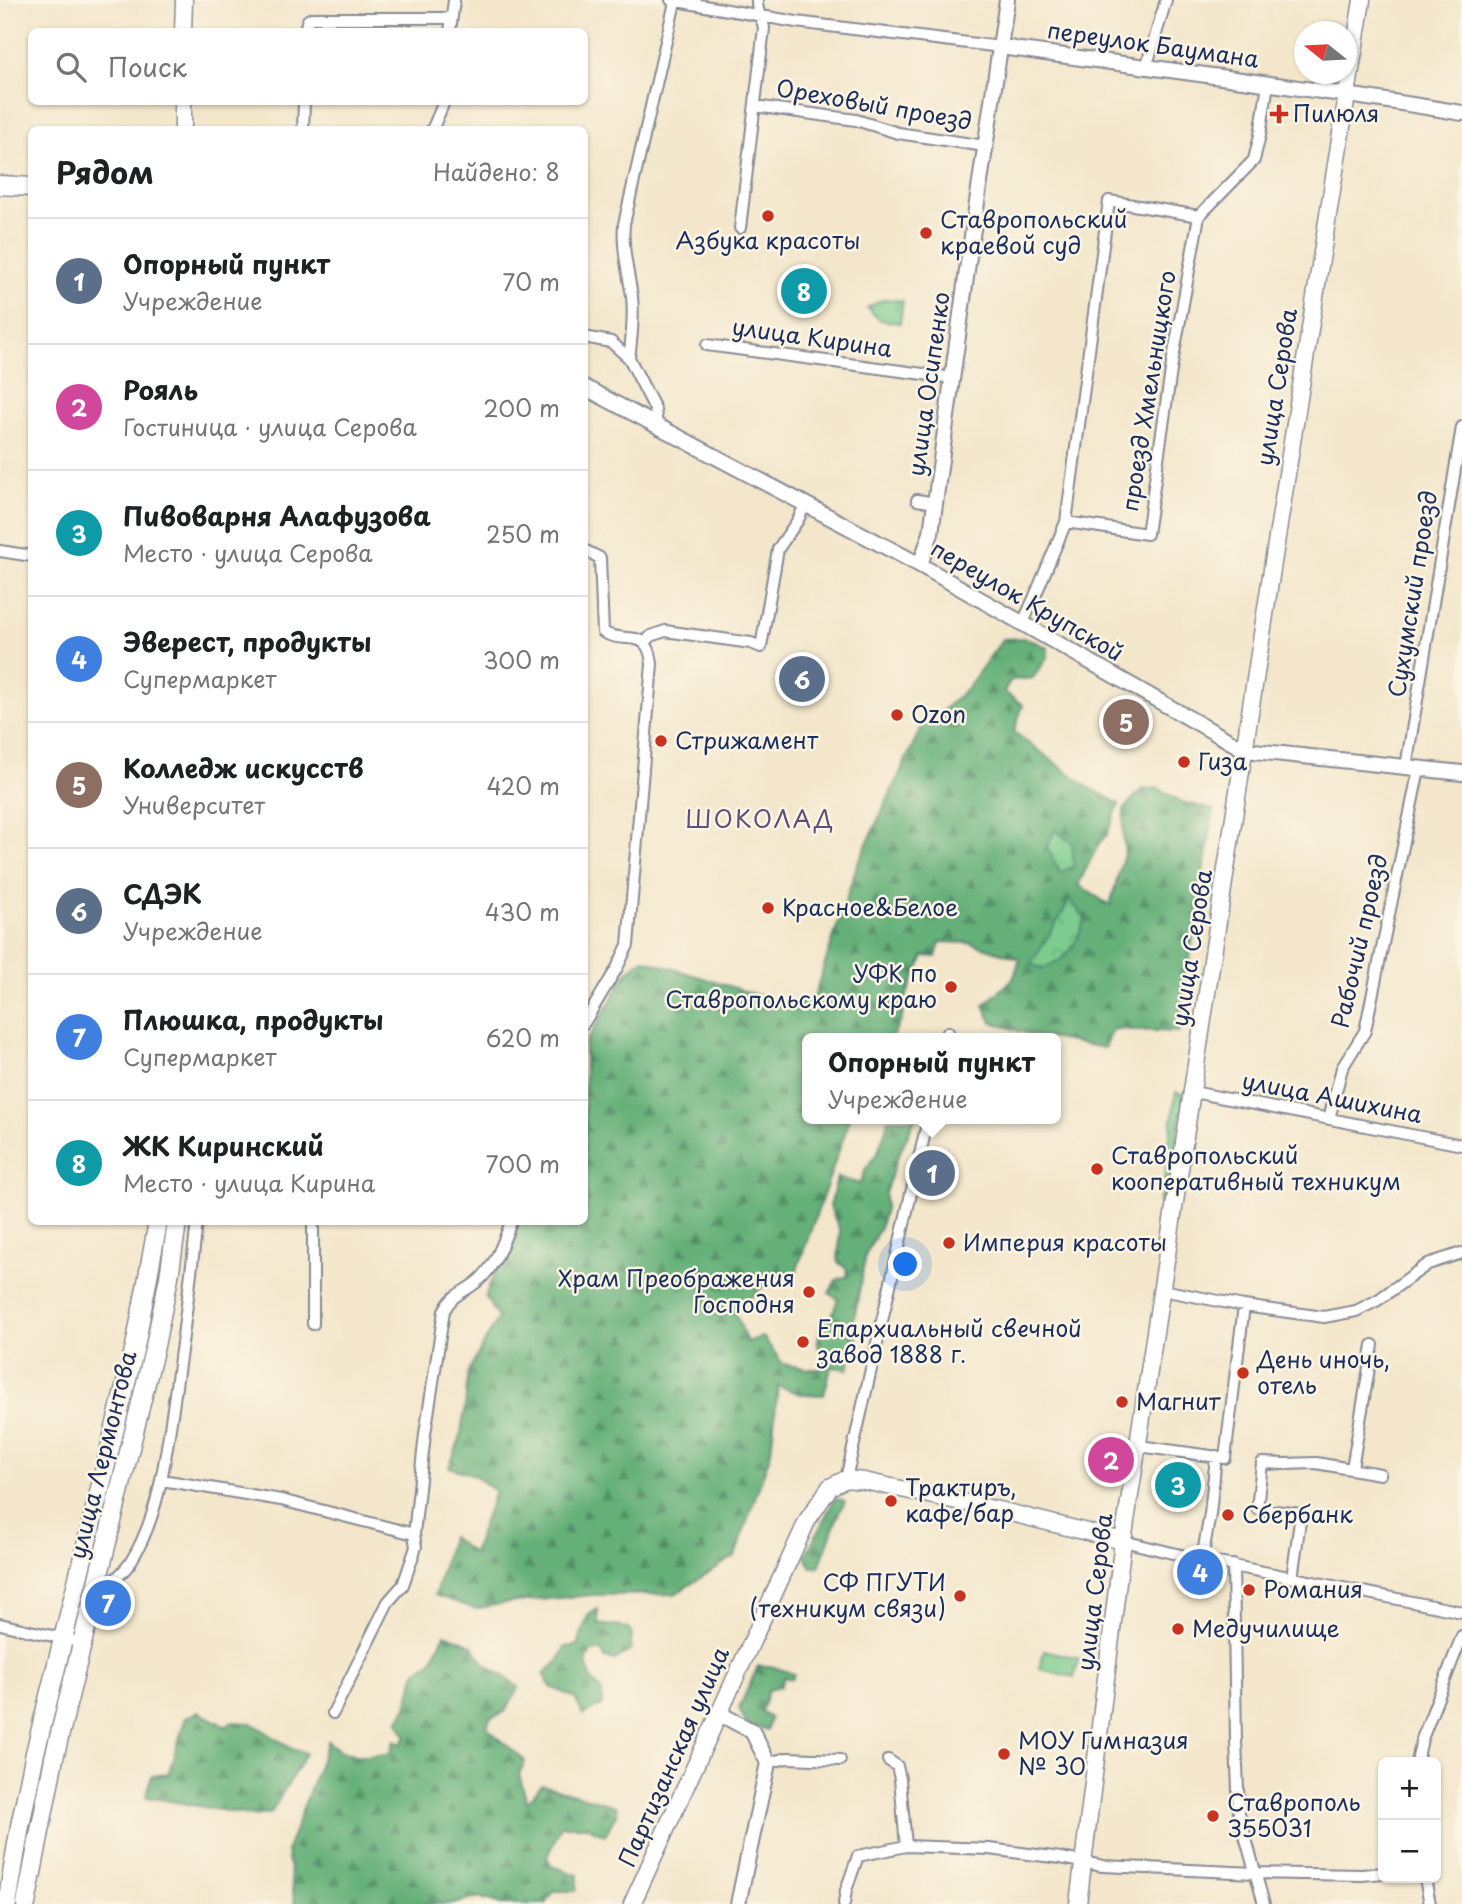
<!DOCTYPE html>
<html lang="ru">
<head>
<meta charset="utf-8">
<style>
  :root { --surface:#fff; --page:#f6f6f6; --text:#202124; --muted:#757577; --line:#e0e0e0; --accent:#0b8043 }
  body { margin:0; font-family:"Playpen Sans",sans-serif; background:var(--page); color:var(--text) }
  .controls { position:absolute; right:21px; bottom:21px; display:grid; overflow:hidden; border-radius:10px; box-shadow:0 2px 5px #0004 }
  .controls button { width:63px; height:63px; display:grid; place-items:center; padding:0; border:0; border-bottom:2px solid var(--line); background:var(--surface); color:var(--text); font:35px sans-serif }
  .compass { position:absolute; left:1294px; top:21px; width:63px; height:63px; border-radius:50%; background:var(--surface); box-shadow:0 2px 5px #0004; rotate:288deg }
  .you { position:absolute; left:906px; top:1265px; width:24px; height:24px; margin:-18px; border:5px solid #fff; border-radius:50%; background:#1a73e8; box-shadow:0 0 0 10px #1a73e833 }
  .badge { display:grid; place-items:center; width:46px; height:46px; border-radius:50%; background:var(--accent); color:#fff; font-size:23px; font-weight:700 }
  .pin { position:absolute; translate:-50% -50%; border:4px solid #fff; box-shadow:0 2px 7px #0006 }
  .popup { position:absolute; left:802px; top:1033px; width:259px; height:91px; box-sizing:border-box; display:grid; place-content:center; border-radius:10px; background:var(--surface); filter:drop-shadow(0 2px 5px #0005); font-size:23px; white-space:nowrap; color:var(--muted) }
  .popup b { font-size:26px; color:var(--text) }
  .popup::after { content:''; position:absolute; left:50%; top:100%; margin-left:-14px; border:14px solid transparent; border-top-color:var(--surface) }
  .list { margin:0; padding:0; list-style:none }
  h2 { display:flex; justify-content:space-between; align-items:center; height:91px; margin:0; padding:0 28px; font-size:30px }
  h2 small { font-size:23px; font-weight:400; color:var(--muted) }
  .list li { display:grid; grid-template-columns:46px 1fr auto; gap:21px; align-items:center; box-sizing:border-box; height:126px; padding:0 28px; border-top:2px solid var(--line) }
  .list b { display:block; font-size:26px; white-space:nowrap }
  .list p { margin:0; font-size:23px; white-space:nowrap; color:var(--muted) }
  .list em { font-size:23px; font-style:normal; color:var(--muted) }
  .icon { flex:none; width:38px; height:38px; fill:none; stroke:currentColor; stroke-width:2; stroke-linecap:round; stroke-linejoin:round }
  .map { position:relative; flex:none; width:1462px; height:1904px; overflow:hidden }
  .search { position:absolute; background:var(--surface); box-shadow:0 2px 5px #0004; left:28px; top:28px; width:560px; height:77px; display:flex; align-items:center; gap:18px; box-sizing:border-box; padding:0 24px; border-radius:10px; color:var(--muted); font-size:26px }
  .panel { position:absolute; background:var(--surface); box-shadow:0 2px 5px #0004; left:28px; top:126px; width:560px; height:1099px; border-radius:10px }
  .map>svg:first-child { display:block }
  .grass { fill:url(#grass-tufts); stroke:#4c7e76; stroke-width:2 }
  .forest { fill:url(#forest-firs); stroke:#40706b; stroke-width:2 }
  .park { fill:url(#park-crowns); stroke:#4c7e76; stroke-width:2 }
  .garden { fill:#7ccc8d; stroke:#4c7e76; stroke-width:2 }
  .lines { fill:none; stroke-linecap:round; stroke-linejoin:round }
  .minor-casing { stroke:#878a94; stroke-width:14 }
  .tertiary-casing { stroke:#878a94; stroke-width:18 }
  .secondary-casing { stroke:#878a94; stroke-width:19 }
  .primary-casing { stroke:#878a94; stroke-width:21 }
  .minor { stroke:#fff; stroke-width:10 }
  .tertiary { stroke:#fff; stroke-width:14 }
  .secondary { stroke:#fff; stroke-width:16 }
  .primary { stroke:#fff; stroke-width:18 }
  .poi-dot { fill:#c8321e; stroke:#fcf5e5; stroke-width:2.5 }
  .labels { text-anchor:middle; stroke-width:5; stroke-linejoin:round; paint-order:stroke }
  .street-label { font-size:23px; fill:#1b2f5e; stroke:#fcf5e5 }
  .poi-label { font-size:23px; fill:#1b2f5e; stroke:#fcf5e5; text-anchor:start }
  .neighbourhood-label { font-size:24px; letter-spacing:2px; fill:#5f5078; stroke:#fcf5e5 }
</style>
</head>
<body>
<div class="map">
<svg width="1462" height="1904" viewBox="0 0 1462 1904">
  <defs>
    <pattern id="grass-tufts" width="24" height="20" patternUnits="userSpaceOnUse" patternTransform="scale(1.75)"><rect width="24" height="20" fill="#7ccc8d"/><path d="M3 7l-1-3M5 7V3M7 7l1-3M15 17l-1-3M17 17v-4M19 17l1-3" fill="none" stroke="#65a676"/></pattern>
    <pattern id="forest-firs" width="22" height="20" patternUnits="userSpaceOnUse" patternTransform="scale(1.75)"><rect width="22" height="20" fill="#65b078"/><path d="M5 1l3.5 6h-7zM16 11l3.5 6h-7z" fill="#529066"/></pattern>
    <pattern id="park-crowns" width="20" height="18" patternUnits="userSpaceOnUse" patternTransform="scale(1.75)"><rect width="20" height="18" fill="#7ccc8d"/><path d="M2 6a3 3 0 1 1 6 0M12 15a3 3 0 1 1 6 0" fill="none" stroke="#65a676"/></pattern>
  </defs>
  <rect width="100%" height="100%" fill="#fcf5e5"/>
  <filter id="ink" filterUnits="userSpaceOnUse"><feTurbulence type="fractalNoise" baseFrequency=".0143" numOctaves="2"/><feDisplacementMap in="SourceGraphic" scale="14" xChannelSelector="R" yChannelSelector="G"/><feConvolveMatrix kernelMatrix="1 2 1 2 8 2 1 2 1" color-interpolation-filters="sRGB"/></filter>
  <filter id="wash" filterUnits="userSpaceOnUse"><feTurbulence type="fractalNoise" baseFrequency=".00686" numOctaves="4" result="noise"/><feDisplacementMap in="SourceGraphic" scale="28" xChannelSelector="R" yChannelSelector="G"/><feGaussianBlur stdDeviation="1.57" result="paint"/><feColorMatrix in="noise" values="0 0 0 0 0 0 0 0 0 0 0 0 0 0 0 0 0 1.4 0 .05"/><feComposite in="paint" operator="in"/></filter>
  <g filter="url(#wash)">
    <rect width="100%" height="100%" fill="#f3e6ca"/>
    <path class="grass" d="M1176,1092L1184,1094L1167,1199L1163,1203L1159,1202V1198L1162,1195Z
      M165,1222H170L155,1309L81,1617H79L77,1616Z
      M71,1646H73L38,1793L19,1904H15L34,1792Z"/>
    <path class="forest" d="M1026,638L1048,648V656L1033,678L1011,680L1004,692L1023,705L1014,732L1085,785L1119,804L1107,835L1099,843L1078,885L1110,905L1125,850L1123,837L1124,809L1141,790L1158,788L1182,802L1214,810L1199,897L1179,1032L1113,1029L1105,1048L1028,1034L992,1022L984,1005L1013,979L1020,959L971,943L940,942L936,957L924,956L907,994L901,1021L891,1038H808V1119H850L794,1278L787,1282L771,1279L735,1312L747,1342L763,1337L783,1364L809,1369H820L824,1356L817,1345L822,1318L830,1320L838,1299L829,1293L836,1280L848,1276L847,1269L838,1262L840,1231L830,1207L837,1177L860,1184L866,1168L878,1152L889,1119H915L898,1156L885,1193V1209L880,1227L866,1254L851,1335L857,1336L848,1369L831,1367L824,1395L801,1394L778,1386L771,1452L735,1556L675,1594L593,1595L505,1603L476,1609L435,1595L451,1537L473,1553L495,1491L474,1475L449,1467L460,1439L465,1408L468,1372L498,1318L485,1296L517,1222H584L585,1044L628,971L643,959L786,1004L814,997L857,865L928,713H940L967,688L1003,639Z
      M840,1499L845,1502L840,1510L819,1567H812L805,1557L834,1500Z
      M598,1609V1624L629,1628L632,1636L630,1651L615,1660L605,1658L601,1651H591L586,1663L592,1680L602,1692V1705L583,1715L575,1698L551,1687L543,1674L558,1662L565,1647L578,1645L588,1615Z
      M445,1634L472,1645L484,1663L519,1687L505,1712L490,1718L487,1728L525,1761L519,1774L527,1802L542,1785L616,1806L617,1813L605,1835L586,1826H561L547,1857L551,1866L578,1875L576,1891H554L546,1904H501L479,1897L453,1904H295L287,1850L328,1741C344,1759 368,1758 390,1753L394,1741L401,1744L406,1736L398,1722L407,1706L416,1671L431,1662Z
      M758,1666H771L794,1674L792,1679L784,1677L780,1687L768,1690L761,1712L770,1718L767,1730L759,1727L753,1728L746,1723L739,1708Z
      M198,1712L227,1727L231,1722L252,1723L292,1749L306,1753L271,1813L255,1816L146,1797L152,1776L168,1774L186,1717Z"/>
    <path class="park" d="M884,299L903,301L900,323L880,320L867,308Z
      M1070,900L1085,918C1077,943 1070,959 1043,969L1031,964Z"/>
    <path class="garden" d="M1055,830L1072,843L1074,866L1060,873L1047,847Z
      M1044,1650L1079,1658L1074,1677L1040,1669Z"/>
  </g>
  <g filter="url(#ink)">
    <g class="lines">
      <defs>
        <path id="minor" d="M671,0L796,22L1001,47
          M304,32L308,20L312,18H451
          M450,32L454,0
          M1146,68L1166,0
          M755,106L856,120L898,133L985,146
          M303,130L304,102
          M432,130L444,102
          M740,228L764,28C762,18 756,10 757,0
          M584,337L611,342L629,358L655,409L657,427
          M707,345L953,378
          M629,358C632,337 634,317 632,296C628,271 622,249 624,224L675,2
          M917,500L936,503
          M1066,522L1109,201L1199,216
          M584,550L600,558L603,632C626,646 648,625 652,664L628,945L617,968L584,1023
          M0,551L32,556
          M1022,625L1035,596L1066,522L1147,534L1172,364L1199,216L1254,160L1260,135L1268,84
          M645,643L651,636L665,631L751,643L761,647L778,549L798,520L805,505
          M1406,767L1462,427
          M946,1038L948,1032
          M1193,1092L1462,1145
          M1329,1119L1342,1068L1365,1031L1419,769
          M313,1222V1324
          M1162,1290L1244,1306L1324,1317L1356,1311L1378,1300L1428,1264L1462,1253
          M1139,1446L1225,1458L1244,1306
          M1352,1468L1373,1345
          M846,1479L928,1119
          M162,1480L281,1500L414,1534
          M1123,1541L1189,1557L1462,1612
          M1202,1559L1210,1514L1216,1456
          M1233,1565L1236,1741L1239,1814L1264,1904
          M1292,1578L1301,1514L1257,1509L1262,1463L1284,1464L1316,1463L1380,1474
          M96,1597C107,1586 121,1576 130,1563C159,1517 165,1460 173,1408C182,1346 190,1284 197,1222
          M0,1624L83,1643
          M333,1713L388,1602L403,1585L416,1547L414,1534L425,1434L444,1311C453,1293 464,1293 478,1281C496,1266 503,1242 511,1222
          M888,1760L897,1766L900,1779L906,1846
          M1417,1762L1422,1739L1462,1636
          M768,1763L787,1758L840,1760
          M1425,1878L1430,1904
          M844,1904L846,1890L858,1856L906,1846L989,1849L1061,1858L1103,1866L1255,1873L1362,1875L1383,1873"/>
        <path id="tertiary" d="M1001,47C1155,69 1309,87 1462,113
          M584,387L920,565L1245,750L1462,773
          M920,565L931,533L968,263L1007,0
          M720,1714L752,1731L768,1763L738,1904"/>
        <path id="secondary" d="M183,32L184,0
          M183,130V102
          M632,1904L808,1519L830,1487L846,1479L864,1481L1003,1511L1123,1541
          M1078,1904L1123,1541L1272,569L1362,0"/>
        <path id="primary" d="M0,185L32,187
          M7,1904L20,1826L35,1753L136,1342L158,1222
          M26,1904L54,1758L155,1346L169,1277L177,1222"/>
      </defs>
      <use href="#minor" class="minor-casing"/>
      <use href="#tertiary" class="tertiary-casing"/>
      <use href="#secondary" class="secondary-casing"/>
      <use href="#primary" class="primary-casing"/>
      <use href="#minor" class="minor"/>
      <use href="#tertiary" class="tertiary"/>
      <use href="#secondary" class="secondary"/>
      <use href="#primary" class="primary"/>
    </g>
  </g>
  <g class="poi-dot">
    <path d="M1275.5 103.5h7v7h7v7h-7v7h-7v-7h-7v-7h7z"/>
    <circle cx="768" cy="216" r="7"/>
    <circle cx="926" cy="233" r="7"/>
    <circle cx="897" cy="715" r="7"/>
    <circle cx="661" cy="741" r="7"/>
    <circle cx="1184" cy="762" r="7"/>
    <circle cx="768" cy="908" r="7"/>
    <circle cx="951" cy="987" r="7"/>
    <circle cx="1097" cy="1169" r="7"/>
    <circle cx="949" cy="1243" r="7"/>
    <circle cx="809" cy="1292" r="7"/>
    <circle cx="803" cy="1342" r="7"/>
    <circle cx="1243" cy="1373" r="7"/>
    <circle cx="1122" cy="1402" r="7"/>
    <circle cx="891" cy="1501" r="7"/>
    <circle cx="1228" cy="1515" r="7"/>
    <circle cx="1249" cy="1590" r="7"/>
    <circle cx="960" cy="1596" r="7"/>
    <circle cx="1178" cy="1629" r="7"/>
    <circle cx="1004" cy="1754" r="7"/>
    <circle cx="1213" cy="1816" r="7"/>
  </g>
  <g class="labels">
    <g class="street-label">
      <text transform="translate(1153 45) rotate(8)" y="8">переулок Баумана</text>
      <text transform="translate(874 105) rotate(10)" y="8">Ореховый проезд</text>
      <text transform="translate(812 338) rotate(8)" y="8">улица Кирина</text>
      <text transform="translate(929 384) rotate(-82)" y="8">улица Осипенко</text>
      <text transform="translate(1277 387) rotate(-81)" y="8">улица Серова</text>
      <text transform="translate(1149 391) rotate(-81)" y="8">проезд Хмельницкого</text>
      <text transform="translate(1413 594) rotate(-81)" y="8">Сухумский проезд</text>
      <text transform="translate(1027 601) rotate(30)" y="8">переулок Крупской</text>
      <text transform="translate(1360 941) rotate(-77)" y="8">Рабочий проезд</text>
      <text transform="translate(1192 948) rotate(-81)" y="8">улица Серова</text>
      <text transform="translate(1332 1098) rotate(11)" y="8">улица Ашихина</text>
      <text transform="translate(103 1455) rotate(-76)" y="8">улица Лермонтова</text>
      <text transform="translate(1095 1592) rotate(-83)" y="8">улица Серова</text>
      <text transform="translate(674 1757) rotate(-66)" y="8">Партизанская улица</text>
    </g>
    <g class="poi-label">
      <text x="1293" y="122">Пилюля</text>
      <text x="940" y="228">Ставропольский<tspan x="940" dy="26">краевой суд</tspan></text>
      <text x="768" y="249" text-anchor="middle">Азбука красоты</text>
      <text x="911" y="723">Ozon</text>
      <text x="675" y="749">Стрижамент</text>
      <text x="1198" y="770">Гиза</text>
      <text x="782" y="916">Красное&amp;Белое</text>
      <text x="937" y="982" text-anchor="end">УФК по<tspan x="937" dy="26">Ставропольскому краю</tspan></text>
      <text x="1111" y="1164">Ставропольский<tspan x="1111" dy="26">кооперативный техникум</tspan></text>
      <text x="963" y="1251">Империя красоты</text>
      <text x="795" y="1287" text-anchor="end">Храм Преображения<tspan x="795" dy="26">Господня</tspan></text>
      <text x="817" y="1337">Епархиальный свечной<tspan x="817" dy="26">завод 1888 г.</tspan></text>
      <text x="1257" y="1368">День иночь,<tspan x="1257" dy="26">отель</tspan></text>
      <text x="1136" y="1410">Магнит</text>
      <text x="905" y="1496">Трактиръ,<tspan x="905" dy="26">кафе/бар</tspan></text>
      <text x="1242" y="1523">Сбербанк</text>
      <text x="946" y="1591" text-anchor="end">СФ ПГУТИ<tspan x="946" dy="26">(техникум связи)</tspan></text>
      <text x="1263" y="1598">Романия</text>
      <text x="1192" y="1637">Медучилище</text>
      <text x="1018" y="1749">МОУ Гимназия<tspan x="1018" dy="26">№ 30</tspan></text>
      <text x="1227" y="1811">Ставрополь<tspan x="1227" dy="26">355031</tspan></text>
    </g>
    <g class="neighbourhood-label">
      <text x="760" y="828">ШОКОЛАД</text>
    </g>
  </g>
</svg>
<div class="controls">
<button>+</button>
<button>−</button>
</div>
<svg class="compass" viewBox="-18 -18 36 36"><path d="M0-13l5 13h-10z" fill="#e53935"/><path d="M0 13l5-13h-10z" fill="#757577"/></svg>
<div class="you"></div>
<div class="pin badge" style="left:932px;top:1173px;background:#5c6f8a">1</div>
<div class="popup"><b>Опорный пункт</b>Учреждение</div>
<div class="pin badge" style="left:1111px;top:1460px;background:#d1479c">2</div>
<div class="pin badge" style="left:1178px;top:1485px;background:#0f9aa8">3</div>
<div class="pin badge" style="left:1200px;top:1572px;background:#3f7fe0">4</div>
<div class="pin badge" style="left:1126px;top:722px;background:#8d6e63">5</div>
<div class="pin badge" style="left:802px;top:679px;background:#5c6f8a">6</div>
<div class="pin badge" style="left:108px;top:1603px;background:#3f7fe0">7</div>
<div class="pin badge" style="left:804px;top:291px;background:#0f9aa8">8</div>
<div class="search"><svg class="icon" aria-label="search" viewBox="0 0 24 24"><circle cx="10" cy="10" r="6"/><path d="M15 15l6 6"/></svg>Поиск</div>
<section class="panel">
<h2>Рядом<small>Найдено: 8</small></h2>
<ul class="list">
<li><span class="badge" style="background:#5c6f8a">1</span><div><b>Опорный пункт</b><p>Учреждение</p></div><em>70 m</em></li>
<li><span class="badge" style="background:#d1479c">2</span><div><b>Рояль</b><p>Гостиница · улица Серова</p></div><em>200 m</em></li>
<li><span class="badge" style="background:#0f9aa8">3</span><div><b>Пивоварня Алафузова</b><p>Место · улица Серова</p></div><em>250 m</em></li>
<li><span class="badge" style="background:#3f7fe0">4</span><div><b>Эверест, продукты</b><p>Супермаркет</p></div><em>300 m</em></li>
<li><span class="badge" style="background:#8d6e63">5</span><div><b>Колледж искусств</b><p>Университет</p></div><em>420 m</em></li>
<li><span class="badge" style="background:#5c6f8a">6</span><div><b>СДЭК</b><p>Учреждение</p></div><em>430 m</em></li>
<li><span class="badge" style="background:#3f7fe0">7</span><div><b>Плюшка, продукты</b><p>Супермаркет</p></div><em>620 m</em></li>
<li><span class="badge" style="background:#0f9aa8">8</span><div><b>ЖК Киринский</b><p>Место · улица Кирина</p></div><em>700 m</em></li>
</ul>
</section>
</div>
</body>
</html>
